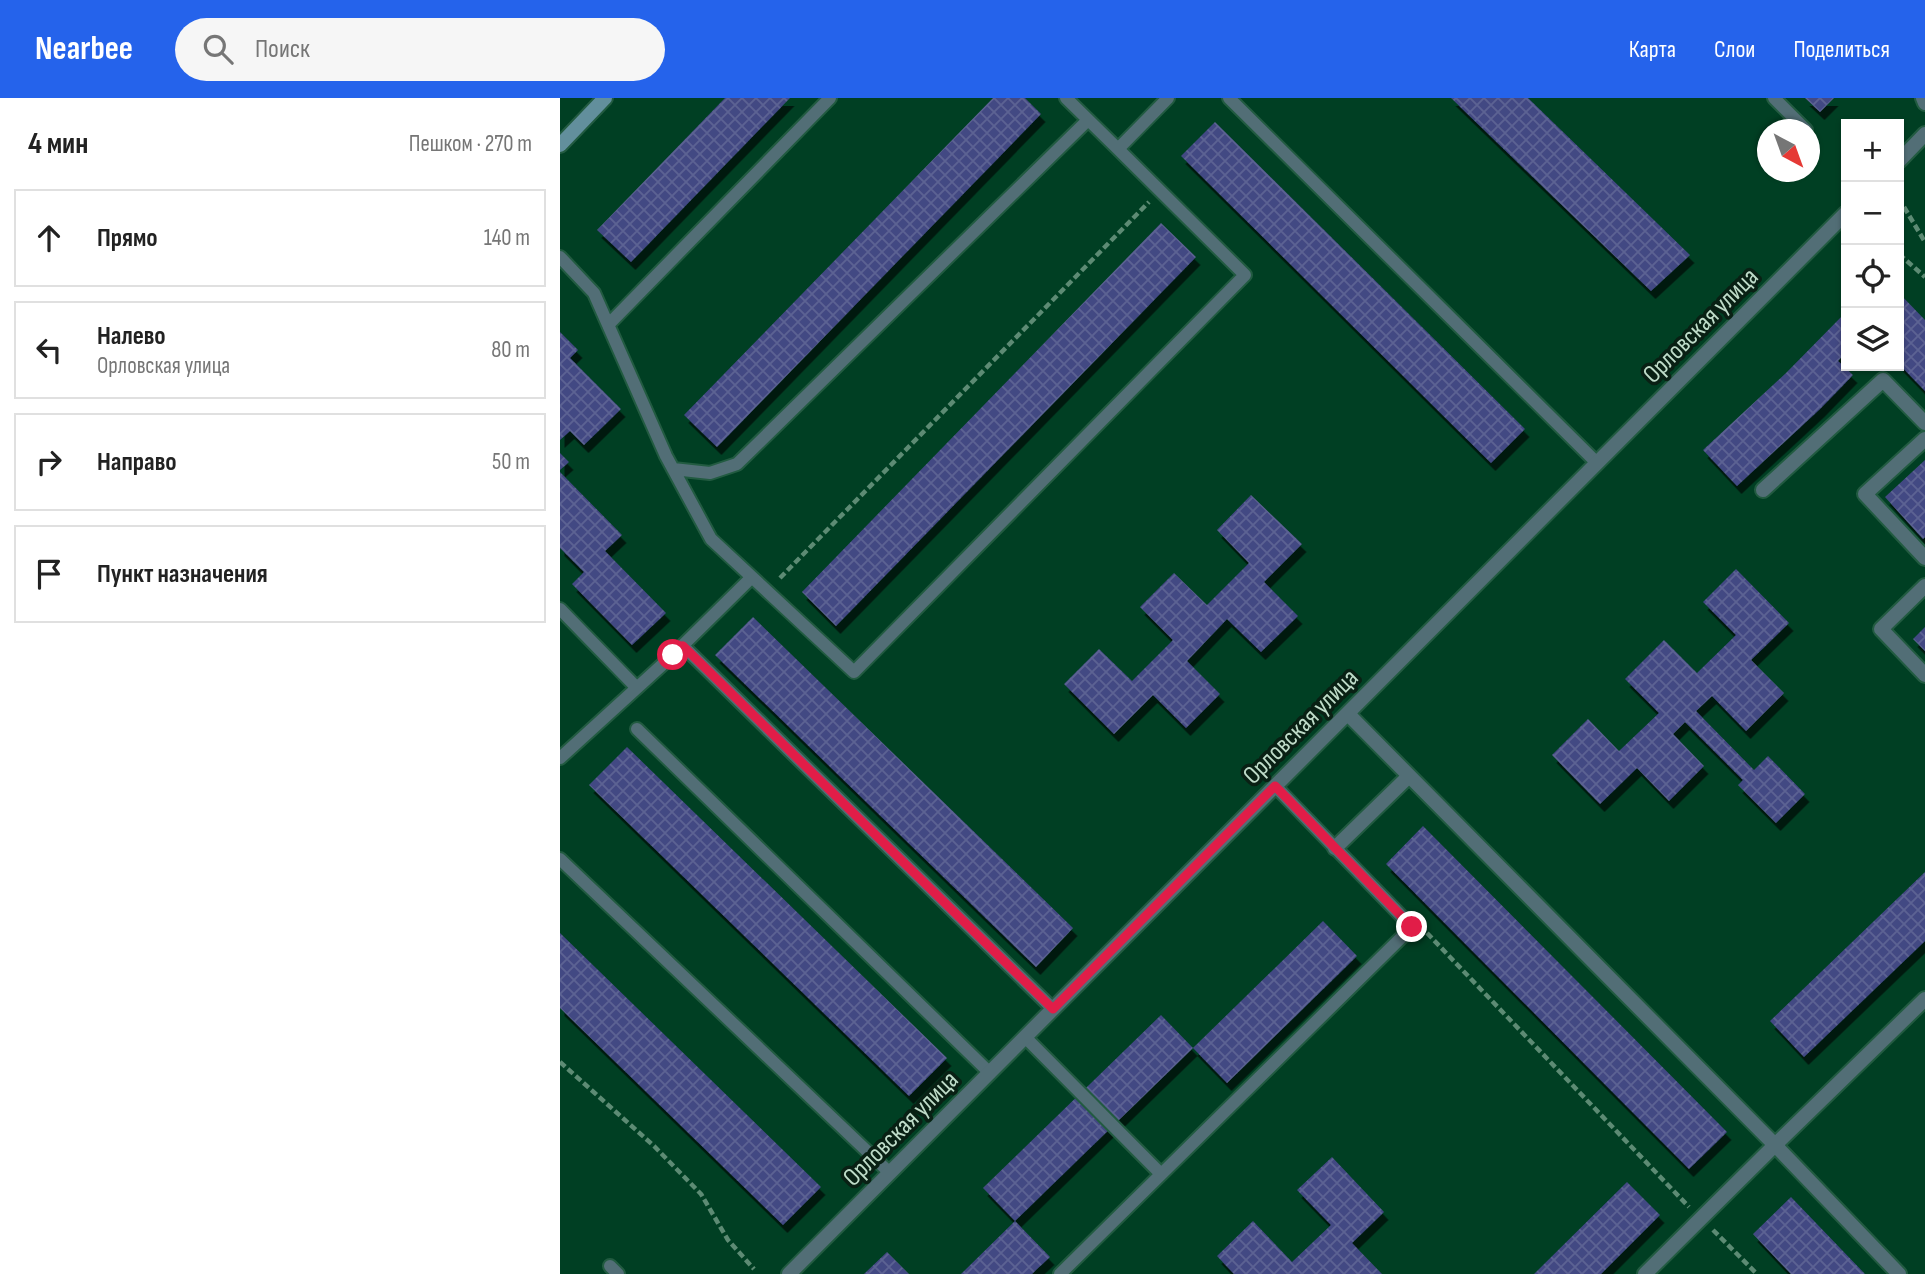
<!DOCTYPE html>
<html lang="ru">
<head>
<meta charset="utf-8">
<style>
  :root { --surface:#fff; --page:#f6f6f6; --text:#222; --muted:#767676; --line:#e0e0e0; --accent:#2563eb }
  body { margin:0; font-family:"Sofia Sans Condensed",sans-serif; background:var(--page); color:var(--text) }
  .controls { position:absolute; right:21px; top:21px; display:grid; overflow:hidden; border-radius:0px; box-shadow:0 2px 5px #0004 }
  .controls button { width:63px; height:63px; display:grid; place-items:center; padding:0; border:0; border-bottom:2px solid var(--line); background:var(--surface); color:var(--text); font:35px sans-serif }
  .compass { position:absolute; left:1197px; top:21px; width:63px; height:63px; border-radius:50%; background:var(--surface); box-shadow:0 2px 5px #0004; rotate:139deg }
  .stop { position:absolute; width:21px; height:21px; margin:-16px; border:5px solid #e11d48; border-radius:50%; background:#fff }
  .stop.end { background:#e11d48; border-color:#fff; box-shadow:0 2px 7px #0008 }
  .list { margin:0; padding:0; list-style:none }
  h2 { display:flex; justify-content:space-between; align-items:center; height:91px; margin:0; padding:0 28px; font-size:30px }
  h2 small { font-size:23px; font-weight:400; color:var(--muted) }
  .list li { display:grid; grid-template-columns:46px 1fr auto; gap:21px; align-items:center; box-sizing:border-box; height:98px; margin:0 14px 14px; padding:0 14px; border:2px solid var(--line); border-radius:0px }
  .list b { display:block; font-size:26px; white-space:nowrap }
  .list p { margin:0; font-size:23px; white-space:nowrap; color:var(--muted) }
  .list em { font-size:23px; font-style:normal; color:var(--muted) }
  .icon { flex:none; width:38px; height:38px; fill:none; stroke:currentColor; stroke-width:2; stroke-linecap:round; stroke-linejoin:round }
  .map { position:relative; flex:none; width:1365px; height:1176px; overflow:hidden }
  header { display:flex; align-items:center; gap:42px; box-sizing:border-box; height:98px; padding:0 35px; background:var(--accent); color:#fff }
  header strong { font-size:33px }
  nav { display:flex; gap:38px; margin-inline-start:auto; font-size:24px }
  .search { width:490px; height:63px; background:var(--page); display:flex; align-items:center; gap:18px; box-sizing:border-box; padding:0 24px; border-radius:38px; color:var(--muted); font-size:26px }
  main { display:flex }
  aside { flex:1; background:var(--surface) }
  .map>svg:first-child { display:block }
  .building { fill:url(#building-cross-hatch); filter:url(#shadow) }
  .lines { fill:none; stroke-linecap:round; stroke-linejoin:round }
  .lane-casing { stroke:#225b41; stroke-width:16 }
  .street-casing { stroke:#225b41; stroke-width:18 }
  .secondary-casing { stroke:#225b41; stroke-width:18 }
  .path { stroke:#5d8b74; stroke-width:4.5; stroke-dasharray:7 3.5; stroke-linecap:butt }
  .lane { stroke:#526e76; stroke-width:12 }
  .street { stroke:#526e76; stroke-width:14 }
  .secondary { stroke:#628f9c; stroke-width:14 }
  .route { stroke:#e11d48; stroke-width:9 }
  .labels { text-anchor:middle; stroke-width:7; stroke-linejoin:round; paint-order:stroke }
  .street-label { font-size:26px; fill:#bedbc8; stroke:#092014 }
</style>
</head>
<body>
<header>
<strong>Nearbee</strong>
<div class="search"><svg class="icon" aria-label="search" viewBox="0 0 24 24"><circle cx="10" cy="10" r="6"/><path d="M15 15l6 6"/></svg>Поиск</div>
<nav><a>Карта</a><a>Слои</a><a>Поделиться</a></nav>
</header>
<main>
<aside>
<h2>4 мин<small>Пешком · 270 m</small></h2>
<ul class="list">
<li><svg class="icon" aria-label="ahead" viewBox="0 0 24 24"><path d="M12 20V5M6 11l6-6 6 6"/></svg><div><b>Прямо</b></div><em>140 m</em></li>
<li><svg class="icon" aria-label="left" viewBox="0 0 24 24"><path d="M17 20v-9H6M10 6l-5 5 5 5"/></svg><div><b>Налево</b><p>Орловская улица</p></div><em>80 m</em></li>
<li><svg class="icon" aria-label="right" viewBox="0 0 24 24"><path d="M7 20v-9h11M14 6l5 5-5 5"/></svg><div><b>Направо</b></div><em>50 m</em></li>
<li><svg class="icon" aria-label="arrive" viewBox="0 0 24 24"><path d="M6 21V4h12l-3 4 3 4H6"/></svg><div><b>Пункт назначения</b></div></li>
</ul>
</aside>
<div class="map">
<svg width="1365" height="1176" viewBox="0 0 1365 1176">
  <defs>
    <pattern id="building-cross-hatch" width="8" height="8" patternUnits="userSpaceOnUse" patternTransform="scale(1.75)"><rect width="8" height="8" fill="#434883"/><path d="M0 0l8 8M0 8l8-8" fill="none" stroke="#5c6293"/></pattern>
    <filter id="shadow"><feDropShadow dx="4.5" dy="8" stdDeviation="0" flood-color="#0009"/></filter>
  </defs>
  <rect width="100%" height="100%" fill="#003f23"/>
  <path class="building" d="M165,0H230L71,164L37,132Z
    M433,0H465L481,16L157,349L124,317Z
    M891,0H968L1130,157L1091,193Z
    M1245,0H1274L1260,14Z
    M655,24L965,331L931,365L621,58Z
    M601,125L636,159L276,528L242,494Z
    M1339,195L1365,222V293L1339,266Z
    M1286,214V254L1278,263L1293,277L1260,311L1177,388L1143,352L1226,275Z
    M0,234L18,252L10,260L61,311L24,347L10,333L0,342Z
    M0,355L9,364L0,372Z
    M1365,362V439L1363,441L1325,399Z
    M0,374L62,437L45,453L106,515L72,547L12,486L24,474L0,450Z
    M691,397L742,446L704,484L738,518L701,554L667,521L627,563L660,596L626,630L593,597L554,636L504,586L539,551L572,583L613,542L580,509L614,475L647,507L689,465L657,432Z
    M1176,471L1229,525L1191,562L1224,595L1186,633L1152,598L1136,613L1194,672L1208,658L1245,696L1216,725L1178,687L1183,682L1125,624L1113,636L1144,668L1109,703L1077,670L1040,706L992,657L1028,621L1059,653L1099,615L1065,581L1104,542L1137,575L1176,537L1143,504Z
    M193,519L513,830L476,869L155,557Z
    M1365,529V553L1353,541Z
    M67,649L387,960L349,998L29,687Z
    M863,728L1167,1034L1129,1071L826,766Z
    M1365,774V843L1244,959L1210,923Z
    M763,823L797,858L667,985L633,950Z
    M0,835L261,1089L223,1127L0,910Z
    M601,917L633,950L455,1123L423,1090Z
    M772,1059L824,1114L792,1145L822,1176H674L657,1158L693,1123L732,1164L771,1127L737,1092Z
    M1067,1084L1100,1117L1041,1176H974Z
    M1231,1099L1305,1176H1231L1193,1136Z
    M455,1123L490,1159L477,1171L472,1176H401Z
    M327,1154L349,1176H304Z"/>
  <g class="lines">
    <defs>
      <path id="lane" d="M506,0L558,51L608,0
        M669,0L1037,365
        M1214,0L1246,32
        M0,159L34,195L106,358L151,441L294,574L685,177L558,51
        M48,227L270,0
        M113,371L150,375L177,366L528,22
        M0,511L77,590
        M123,548L493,911
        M77,631L430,975
        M0,660L113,557L192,479
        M0,761L330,1075
        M465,939L601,1076
        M50,1168L58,1176
        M500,1176L852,829L715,688"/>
      <path id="street" d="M1363,0L1365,5
        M1339,63L1365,36
        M1365,341L1305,396L1365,460
        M1203,392L1323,282L1365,325
        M1365,488L1321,531L1365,577
        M788,616L1215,1047L1365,901
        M775,750L849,678
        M229,1176L1286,115
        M1085,1176L1215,1047L1339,1176"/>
      <path id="secondary" d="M0,47L45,0"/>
    </defs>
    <use href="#lane" class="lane-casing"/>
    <use href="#street" class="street-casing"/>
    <use href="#secondary" class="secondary-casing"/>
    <path class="path" d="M1344,109L1365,144
      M1339,156L1365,179
      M220,480L589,104
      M867,835L1129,1109
      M0,964L94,1048L141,1096L168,1142L194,1171
      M1153,1132L1197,1176"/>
    <use href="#lane" class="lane"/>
    <use href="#street" class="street"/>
    <use href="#secondary" class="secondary"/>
  </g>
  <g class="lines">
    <path class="route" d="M113,557L123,548L493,911L715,688L852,829"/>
  </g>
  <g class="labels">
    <g class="street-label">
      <text transform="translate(1140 227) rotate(-45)" y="9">Орловская улица</text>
      <text transform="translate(740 628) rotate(-45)" y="9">Орловская улица</text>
      <text transform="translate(340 1030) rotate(-45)" y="9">Орловская улица</text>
    </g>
  </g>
</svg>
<div class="controls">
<button>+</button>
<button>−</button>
<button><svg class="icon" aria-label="locate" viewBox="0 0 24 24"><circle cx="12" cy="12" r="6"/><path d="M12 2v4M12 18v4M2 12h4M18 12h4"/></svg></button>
<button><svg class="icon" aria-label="layers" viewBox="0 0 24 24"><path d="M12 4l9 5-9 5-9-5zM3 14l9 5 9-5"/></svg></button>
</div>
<svg class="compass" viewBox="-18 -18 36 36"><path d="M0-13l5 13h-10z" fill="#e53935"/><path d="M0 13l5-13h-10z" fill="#767676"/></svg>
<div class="stop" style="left:113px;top:557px"></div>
<div class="stop end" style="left:852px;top:829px"></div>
</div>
</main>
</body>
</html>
